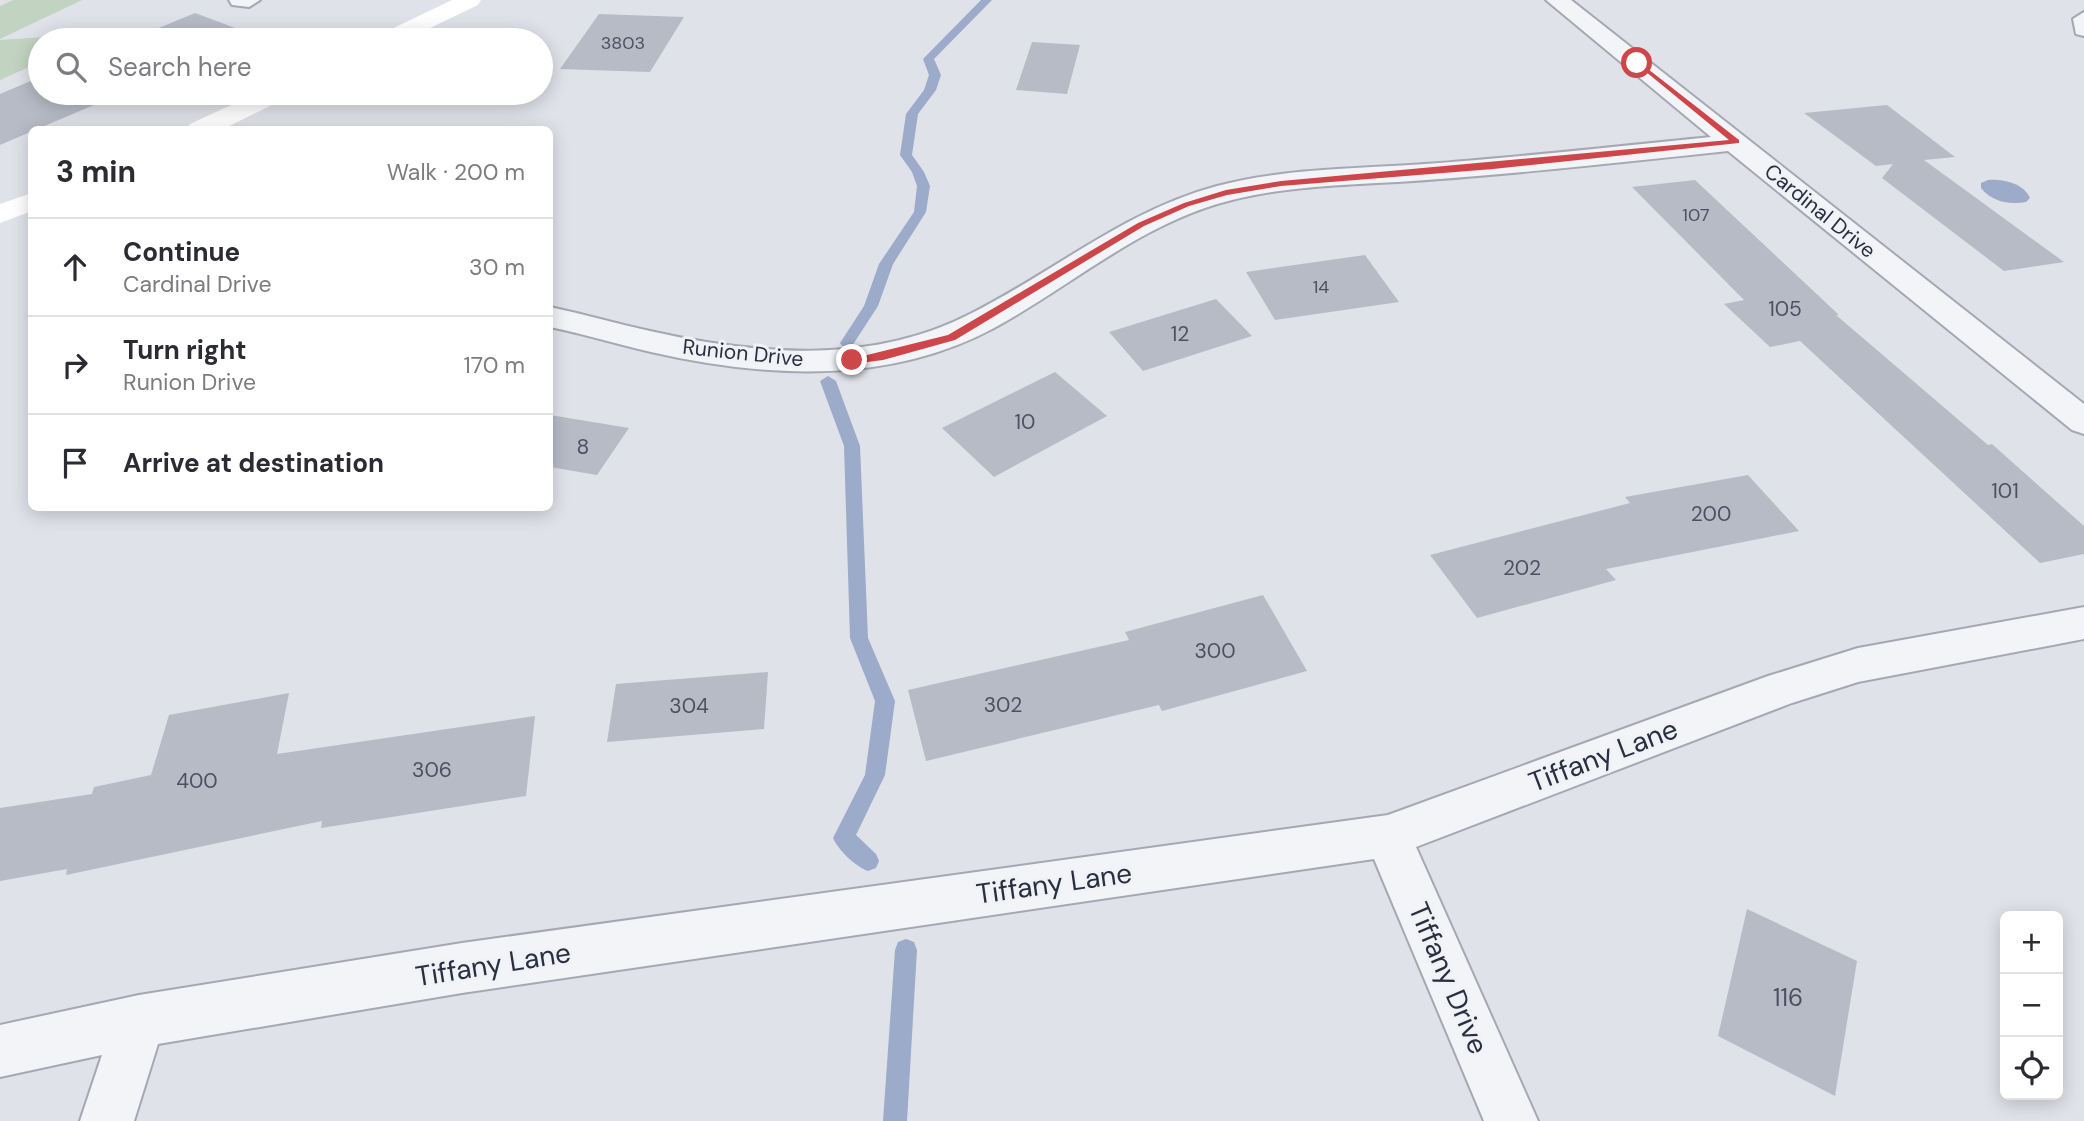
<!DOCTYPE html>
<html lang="en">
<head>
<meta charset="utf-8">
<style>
  :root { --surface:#fff; --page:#f2f2f3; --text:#2b2b33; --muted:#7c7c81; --line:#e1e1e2 }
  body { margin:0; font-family:"DM Sans",sans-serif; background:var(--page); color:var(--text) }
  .controls { position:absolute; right:21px; bottom:21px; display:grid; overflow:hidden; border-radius:10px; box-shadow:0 4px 18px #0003 }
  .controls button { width:63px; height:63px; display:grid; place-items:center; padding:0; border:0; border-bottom:2px solid var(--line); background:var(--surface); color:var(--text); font:35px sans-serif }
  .stop { position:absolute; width:21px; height:21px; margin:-16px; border:5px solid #cd4649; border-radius:50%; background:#fff }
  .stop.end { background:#cd4649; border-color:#fff; box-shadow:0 2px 7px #0008 }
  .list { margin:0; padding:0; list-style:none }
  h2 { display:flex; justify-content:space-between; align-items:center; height:91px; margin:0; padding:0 28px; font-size:30px }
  h2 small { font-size:23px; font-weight:400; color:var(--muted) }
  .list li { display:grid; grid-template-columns:46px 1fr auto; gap:21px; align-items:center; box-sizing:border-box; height:98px; padding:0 28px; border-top:2px solid var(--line) }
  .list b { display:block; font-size:26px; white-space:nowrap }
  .list p { margin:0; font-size:23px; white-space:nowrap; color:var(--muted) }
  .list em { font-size:23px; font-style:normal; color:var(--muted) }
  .icon { flex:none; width:38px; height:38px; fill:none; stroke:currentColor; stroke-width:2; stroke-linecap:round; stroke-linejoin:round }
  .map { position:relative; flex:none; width:2084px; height:1121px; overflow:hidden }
  .search { position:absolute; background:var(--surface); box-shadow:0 4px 18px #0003; left:28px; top:28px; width:525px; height:77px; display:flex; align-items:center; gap:18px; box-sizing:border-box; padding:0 24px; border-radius:38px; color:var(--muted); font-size:26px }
  .panel { position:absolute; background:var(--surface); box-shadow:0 4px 18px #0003; left:28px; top:126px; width:525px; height:385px; border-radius:10px }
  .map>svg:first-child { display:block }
  .green { fill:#c3d3c1 }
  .water { fill:#9babc9 }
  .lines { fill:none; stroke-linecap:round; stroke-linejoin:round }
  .stream { fill:#9babc9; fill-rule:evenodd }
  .building { fill:#b7bbc6 }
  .minor-casing { stroke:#a5a8b3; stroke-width:4 }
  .minor { fill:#f3f4f7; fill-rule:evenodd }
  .secondary { fill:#fff; fill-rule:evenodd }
  .route { fill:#cd4649 }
  .labels { text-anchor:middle; stroke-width:6; stroke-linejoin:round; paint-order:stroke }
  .far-number-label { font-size:18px; fill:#4c5162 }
  .far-street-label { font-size:21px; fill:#292e40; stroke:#f0f2f6 }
  .number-label { font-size:21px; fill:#4c5162 }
  .near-number-label { font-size:24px; fill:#4c5162 }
  .near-street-label { font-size:28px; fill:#292e40; stroke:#f0f2f6 }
</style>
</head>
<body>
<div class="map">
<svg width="2084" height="1121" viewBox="0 0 2084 1121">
  <rect width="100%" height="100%" fill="#e0e2e9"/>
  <path class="green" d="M13,0H82L0,39V6Z
    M106,33L90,40H40V62L0,80V40Z"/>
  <path class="water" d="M1988,180C2003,179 2023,183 2030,198L2026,202C2010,205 1992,202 1981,188V183Z"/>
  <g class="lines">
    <path class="stream" d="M981,0H992L934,59L941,75L936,90L918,114L912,155L924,172L930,186L926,212L893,264L878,306L852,346H842L840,343L864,306L879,264L914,212L917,186L912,172L900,155L906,114L924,90L929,75L923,59Z
      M828,376L836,381L860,446L868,638L895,701L885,775L856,835L876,854L879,861L876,868L868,871C855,866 839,851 833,838L865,775L875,701L850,638L844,446L820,381Z
      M906,939L914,942L917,950L907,1121H883L895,950L898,942Z"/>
  </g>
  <path class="building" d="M195,13L254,35L242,40H130Z
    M599,14L684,17L650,72L560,69Z
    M1032,42L1080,45L1067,94L1016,90Z
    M40,77V93H122L0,145V94Z
    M1887,105L1955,157L1924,160L2064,262L2004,271L1882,178L1893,164L1876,166L1804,113Z
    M1695,180L1839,315H1836L1988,445L1992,444L2084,526V554L2040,563L1800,341L1770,347L1724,304L1744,300L1632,187Z
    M1365,255L1399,302L1275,320L1246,272Z
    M1216,299L1252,336L1143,371L1109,332Z
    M1055,372L1107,416L994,477L942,428Z
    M550,415L629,428L597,475L550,467Z
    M1748,475L1799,531L1606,569L1616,580L1477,618L1430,555L1630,503L1625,497Z
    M1263,595L1307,671L1162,711L1159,705L926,761L908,690L1129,640L1125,632Z
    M768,672L764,729L607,742L616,684Z
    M289,693L277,754L535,716L526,796L321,828L322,821L66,875L67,869L0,881V808L92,794L94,787L151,775L169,715Z
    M1747,909L1857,961L1835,1096L1718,1036Z"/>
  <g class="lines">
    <defs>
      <path id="minor" d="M229,0H260L249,7L232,5Z
        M1546,0H1571L2084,404V434L2072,430L1728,151C1632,161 1536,172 1440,179C1371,185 1299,183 1232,200C1142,222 1073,285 994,328C888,385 765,378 651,352C617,344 584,334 550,327V307C584,314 617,324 650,331C756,355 871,365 970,314C1054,272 1124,211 1217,186C1289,167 1365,169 1439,163C1530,156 1621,146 1711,137Z
        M2084,12V36L2076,34L2073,19Z
        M2084,607V639L1858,682L1792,703L1416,847L1538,1121H1484L1374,859L462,993L158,1044L134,1121H80L102,1055L0,1077V1025L139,995L462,943L1388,815L1768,676L1858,648Z"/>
    </defs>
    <use href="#minor" class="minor-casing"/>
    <use href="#minor" class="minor"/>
    <path class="secondary" d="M452,0H481L478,5L405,40H375L379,35Z
      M257,93H290L286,98L221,130H186L190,124Z
      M32,193V211L0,223V204Z"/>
  </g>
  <path class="route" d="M1634,62H1639L1739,140V143L1493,169L1281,186L1227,195L1189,206L1144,226L955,340L883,360L852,364L847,360L948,335L1138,223L1184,203L1226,190L1281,181L1729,140Z"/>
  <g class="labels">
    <g class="far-number-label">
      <text x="623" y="49">3803</text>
      <text x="1696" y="221">107</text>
      <text x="1321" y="293">14</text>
    </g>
    <g class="far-street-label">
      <text transform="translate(1820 211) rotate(39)" y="7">Cardinal Drive</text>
      <text transform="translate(743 353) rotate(6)" y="7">Runion Drive</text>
    </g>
    <g class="number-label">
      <text x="1785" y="316">105</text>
      <text x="1180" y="341">12</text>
      <text x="1025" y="429">10</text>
      <text x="583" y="454">8</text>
      <text x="2005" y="498">101</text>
      <text x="1711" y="521">200</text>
      <text x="1522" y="575">202</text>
      <text x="1215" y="658">300</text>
      <text x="1003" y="712">302</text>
      <text x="689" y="713">304</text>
      <text x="432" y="777">306</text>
      <text x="197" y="788">400</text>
    </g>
    <g class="near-number-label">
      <text x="1788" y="1006">116</text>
    </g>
    <g class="near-street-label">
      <text transform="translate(1603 755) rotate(-21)" y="10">Tiffany Lane</text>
      <text transform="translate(1054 883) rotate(-8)" y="10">Tiffany Lane</text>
      <text transform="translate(493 964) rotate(-9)" y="10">Tiffany Lane</text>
      <text transform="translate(1449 978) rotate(67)" y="10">Tiffany Drive</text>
    </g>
  </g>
</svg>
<div class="controls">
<button>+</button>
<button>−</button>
<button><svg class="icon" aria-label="locate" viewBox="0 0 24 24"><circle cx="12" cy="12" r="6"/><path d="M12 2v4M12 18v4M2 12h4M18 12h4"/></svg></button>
</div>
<div class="stop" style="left:1637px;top:63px"></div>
<div class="stop end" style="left:852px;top:360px"></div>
<div class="search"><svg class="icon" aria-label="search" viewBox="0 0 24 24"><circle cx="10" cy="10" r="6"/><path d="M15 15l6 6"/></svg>Search here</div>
<section class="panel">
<h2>3 min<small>Walk · 200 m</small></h2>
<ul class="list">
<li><svg class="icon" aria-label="ahead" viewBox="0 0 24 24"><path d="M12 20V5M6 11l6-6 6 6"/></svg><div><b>Continue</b><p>Cardinal Drive</p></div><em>30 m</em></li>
<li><svg class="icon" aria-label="right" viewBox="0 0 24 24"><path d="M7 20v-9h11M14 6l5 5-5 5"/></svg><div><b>Turn right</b><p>Runion Drive</p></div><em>170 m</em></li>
<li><svg class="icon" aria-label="arrive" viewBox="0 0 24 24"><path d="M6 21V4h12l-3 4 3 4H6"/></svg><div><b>Arrive at destination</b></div></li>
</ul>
</section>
</div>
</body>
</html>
